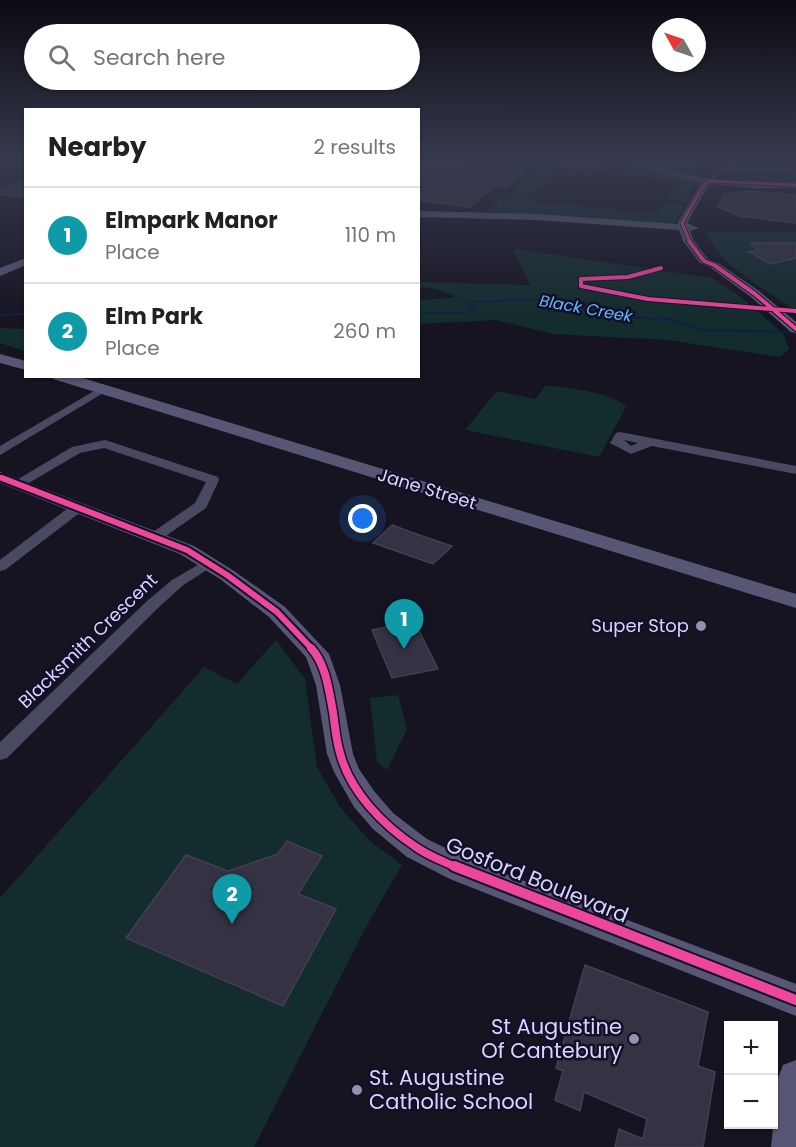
<!DOCTYPE html>
<html lang="en">
<head>
<meta charset="utf-8">
<style>
  :root { --surface:#fff; --page:#f6f6f6; --text:#202124; --muted:#757577; --line:#e0e0e0; --accent:#0f766e }
  body { margin:0; font-family:Poppins,sans-serif; background:var(--page); color:var(--text) }
  .controls { position:absolute; right:18px; bottom:18px; display:grid; overflow:hidden; border-radius:0px; box-shadow:0 2px 4px #0004 }
  .controls button { width:54px; height:54px; display:grid; place-items:center; padding:0; border:0; border-bottom:2px solid var(--line); background:var(--surface); color:var(--text); font:30px sans-serif }
  .compass { position:absolute; left:652px; top:18px; width:54px; height:54px; border-radius:50%; background:var(--surface); box-shadow:0 2px 4px #0004; rotate:310deg }
  .you { position:absolute; left:363px; top:519px; width:21px; height:21px; margin:-15px; border:4px solid #fff; border-radius:50%; background:#1a73e8; box-shadow:0 0 0 9px #1a73e833 }
  .badge { display:grid; place-items:center; width:39px; height:39px; border-radius:50%; background:var(--accent); color:#fff; font-size:20px; font-weight:700 }
  .pin { position:absolute; translate:-50% -50px; filter:drop-shadow(0 2px 3px #0008) }
  .pin::after { content:''; position:absolute; top:32px; width:21px; height:18px; background:inherit; clip-path:polygon(0 0,100% 0,50% 100%) }
  .list { margin:0; padding:0; list-style:none }
  h2 { display:flex; justify-content:space-between; align-items:center; height:78px; margin:0; padding:0 24px; font-size:26px }
  h2 small { font-size:20px; font-weight:400; color:var(--muted) }
  .list li { display:grid; grid-template-columns:39px 1fr auto; gap:18px; align-items:center; box-sizing:border-box; height:96px; padding:0 24px; border-top:2px solid var(--line) }
  .list b { display:block; font-size:22px; white-space:nowrap }
  .list p { margin:0; font-size:20px; white-space:nowrap; color:var(--muted) }
  .list em { font-size:20px; font-style:normal; color:var(--muted) }
  .icon { flex:none; width:33px; height:33px; fill:none; stroke:currentColor; stroke-width:2; stroke-linecap:round; stroke-linejoin:round }
  .map { position:relative; flex:none; width:796px; height:1147px; overflow:hidden }
  .search { position:absolute; background:var(--surface); box-shadow:0 2px 4px #0004; left:24px; top:24px; width:396px; height:66px; display:flex; align-items:center; gap:15px; box-sizing:border-box; padding:0 21px; border-radius:33px; color:var(--muted); font-size:22px }
  .panel { position:absolute; background:var(--surface); box-shadow:0 2px 4px #0004; left:24px; top:108px; width:396px; height:270px; border-radius:0px }
  .map>svg:first-child { display:block }
  .green { fill:#132c2d }
  .lines { fill:none; stroke-linecap:round; stroke-linejoin:round }
  .stream { stroke:#0d2144; stroke-width:2 }
  .building { fill:#343243; stroke:#433f54; stroke-width:1.5 }
  .street { fill:#4a4962; fill-rule:evenodd }
  .secondary { fill:#575674; fill-rule:evenodd }
  .cycleway-far5-casing { stroke:#130f26; stroke-width:4.5 }
  .cycleway-far4-casing { stroke:#130f26; stroke-width:6 }
  .cycleway-far3-casing { stroke:#130f26; stroke-width:8 }
  .cycleway-far2-casing { stroke:#130f26; stroke-width:10 }
  .cycleway-far1-casing { stroke:#130f26; stroke-width:11 }
  .cycleway-casing { stroke:#130f26; stroke-width:14 }
  .cycleway-far5 { stroke:#ed469a; stroke-width:3 }
  .cycleway-far4 { stroke:#ed469a; stroke-width:4 }
  .cycleway-far3 { stroke:#ed469a; stroke-width:4.5 }
  .cycleway-far2 { stroke:#ed469a; stroke-width:6 }
  .cycleway-far1 { stroke:#ed469a; stroke-width:8 }
  .cycleway { stroke:#ed469a; stroke-width:10 }
  .poi-dot { fill:#9591b1; stroke:#130f26; stroke-width:2 }
  .labels { text-anchor:middle; stroke-width:5; stroke-linejoin:round; paint-order:stroke }
  .far-water-label { font-size:16px; font-style:italic; fill:#62b6ff; stroke:#130f26 }
  .street-label { font-size:18px; fill:#d9d4ff; stroke:#130f26 }
  .poi-label { font-size:18px; fill:#d9d4ff; stroke:#130f26; text-anchor:end }
  .near-street-label { font-size:21px; fill:#d9d4ff; stroke:#130f26 }
  .near-poi-label { font-size:21px; fill:#d9d4ff; stroke:#130f26; text-anchor:end }
</style>
</head>
<body>
<div class="map">
<svg width="796" height="1147" viewBox="0 0 796 1147">
  <rect width="100%" height="100%" fill="#161421"/>
  <path class="green" d="M493,161H609L606,173Z
    M635,161H699V164H688L704,171L700,178L655,168Z
    M631,164L697,182L685,202L669,200L667,199L677,181L617,174L623,166L633,170L625,165Z
    M537,168L560,170L534,194L521,193L514,188Z
    M737,169L796,172V183H744L726,178L729,172Z
    M517,194L531,196L529,199L533,201L651,214L658,212L665,203L684,205L675,224L486,212L500,199Z
    M706,232H796V313C766,286 722,271 706,232Z
    M517,249L712,278L740,296L783,333L789,349L781,356H772L668,340L554,334L496,320L419,324V300L451,298L455,296L436,289L419,287V282L530,285L514,252Z
    M0,328L25,329V351L0,343Z
    M546,385C565,388 614,392 626,407L599,457L465,430L497,391L535,399Z
    M276,640L305,679L317,767L340,807L370,841L402,865L366,927L254,1147H0V898L204,667L237,684Z
    M398,695L407,729L387,770L377,762L370,698Z"/>
  <g class="lines">
    <path class="stream" d="M418,313H464L472,309L473,306L469,304L472,302L546,299L623,317L670,319L701,330L796,332
      M0,315L26,314"/>
  </g>
  <path class="building" d="M438,163L480,166L525,172L506,187L495,186L470,207L418,200V168L426,164Z
    M26,181V198L0,194V189Z
    M751,191L796,195V223L739,216L718,207L725,194Z
    M751,243H796V258L770,264L749,252L758,251Z
    M392,525L422,536L452,546L433,564L373,543Z
    M414,621L438,669L392,678L372,630Z
    M287,841L322,856L298,894L336,909L283,1006L126,938L186,855L228,871L278,854Z
    M585,965L708,1012L698,1066L715,1072L703,1147H615L619,1129L643,1139L647,1119L584,1092L580,1111L555,1100L563,1071L556,1068Z"/>
  <g class="lines">
    <path class="street" d="M727,166L796,169V173L727,170L721,171L712,182H708L717,169Z
      M101,387L105,388V392L0,455V446Z
      M620,432L796,466V474L652,446L631,454L610,443L616,433ZM624,440L638,443L631,446Z
      M105,440L218,477L219,480L206,508L160,540H150L148,537L150,534L195,503L206,482L104,448L80,453L22,487L17,488L10,484L72,447Z
      M77,504L82,505L84,508L82,511L5,570L0,571V560L72,505Z
      M208,559L213,560L215,563L213,566L182,586L158,608L7,758L0,760V742L146,602L172,580Z"/>
    <path class="secondary" d="M626,161C646,159 669,171 689,175C724,182 760,183 796,182V188H754L711,184L707,188L687,223L699,228L690,231L694,241L708,259L718,263L759,291L796,322V333L791,332L751,297L710,267L700,263L683,241L679,230L537,220L418,217V211L537,214L677,224L701,183L647,170Z
      M26,258V265L0,276V268Z
      M0,354L26,361V370L0,363Z
      M51,376H76L796,594V608L53,379Z
      M0,472L194,546L234,571L285,607L329,654L340,685L353,754L359,769L374,791L393,813L427,839L472,861L796,984V1016L450,879L407,857L373,829L354,807L334,772L327,754L316,685L306,657L269,617L220,579L180,554L0,483Z
      M796,1060V1147H771L778,1078L783,1065Z"/>
    <defs>
      <path id="cycleway-far5" d="M710,181L796,185
        M690,242L682,223L703,186L710,181"/>
      <path id="cycleway-far4" d="M689,241L704,261L714,265L755,294L796,329
        M661,268L628,277L581,279V286L648,299L796,311"/>
      <path id="cycleway-far3" d="M0,477L5,479"/>
      <path id="cycleway-far2" d="M2,478L187,550L227,575L277,612L313,650"/>
      <path id="cycleway-far1" d="M311,648C326,664 329,691 333,712C335,726 336,740 340,753C350,792 384,826 416,847C428,856 444,861 457,868"/>
      <path id="cycleway" d="M454,866L796,1000"/>
    </defs>
    <use href="#cycleway-far5" class="cycleway-far5-casing"/>
    <use href="#cycleway-far4" class="cycleway-far4-casing"/>
    <use href="#cycleway-far3" class="cycleway-far3-casing"/>
    <use href="#cycleway-far2" class="cycleway-far2-casing"/>
    <use href="#cycleway-far1" class="cycleway-far1-casing"/>
    <use href="#cycleway" class="cycleway-casing"/>
    <use href="#cycleway-far5" class="cycleway-far5"/>
    <use href="#cycleway-far4" class="cycleway-far4"/>
    <use href="#cycleway-far3" class="cycleway-far3"/>
    <use href="#cycleway-far2" class="cycleway-far2"/>
    <use href="#cycleway-far1" class="cycleway-far1"/>
    <use href="#cycleway" class="cycleway"/>
  </g>
  <linearGradient id="sky" x2="0" y2="1"><stop stop-color="#0c0b12"/><stop offset="0.5" stop-color="#363a4e"/><stop offset="1" stop-color="#363a4e" stop-opacity="0"/></linearGradient>
  <rect width="796" height="321" fill="url(#sky)"/>
  <g class="poi-dot">
    <circle cx="701" cy="626" r="6"/>
    <circle cx="634" cy="1039" r="6"/>
    <circle cx="357" cy="1090" r="6"/>
  </g>
  <g class="labels">
    <g class="far-water-label">
      <text transform="translate(586 308) rotate(10)" y="6">Black Creek</text>
    </g>
    <g class="street-label">
      <text transform="translate(427 489) rotate(17)" y="6">Jane Street</text>
      <text transform="translate(88 641) rotate(-44)" y="6">Blacksmith Crescent</text>
    </g>
    <g class="poi-label">
      <text x="689" y="632">Super Stop</text>
    </g>
    <g class="near-street-label">
      <text transform="translate(537 880) rotate(22)" y="7">Gosford Boulevard</text>
    </g>
    <g class="near-poi-label">
      <text x="622" y="1034">St Augustine<tspan x="622" dy="24">Of Cantebury</tspan></text>
      <text x="369" y="1085" text-anchor="start">St. Augustine<tspan x="369" dy="24">Catholic School</tspan></text>
    </g>
  </g>
</svg>
<div class="controls">
<button>+</button>
<button>−</button>
</div>
<svg class="compass" viewBox="-18 -18 36 36"><path d="M0-13l5 13h-10z" fill="#e53935"/><path d="M0 13l5-13h-10z" fill="#757577"/></svg>
<div class="you"></div>
<div class="pin badge" style="left:404px;top:649px;background:#0f9aa8">1</div>
<div class="pin badge" style="left:232px;top:924px;background:#0f9aa8">2</div>
<div class="search"><svg class="icon" aria-label="search" viewBox="0 0 24 24"><circle cx="10" cy="10" r="6"/><path d="M15 15l6 6"/></svg>Search here</div>
<section class="panel">
<h2>Nearby<small>2 results</small></h2>
<ul class="list">
<li><span class="badge" style="background:#0f9aa8">1</span><div><b>Elmpark Manor</b><p>Place</p></div><em>110 m</em></li>
<li><span class="badge" style="background:#0f9aa8">2</span><div><b>Elm Park</b><p>Place</p></div><em>260 m</em></li>
</ul>
</section>
</div>
</body>
</html>
